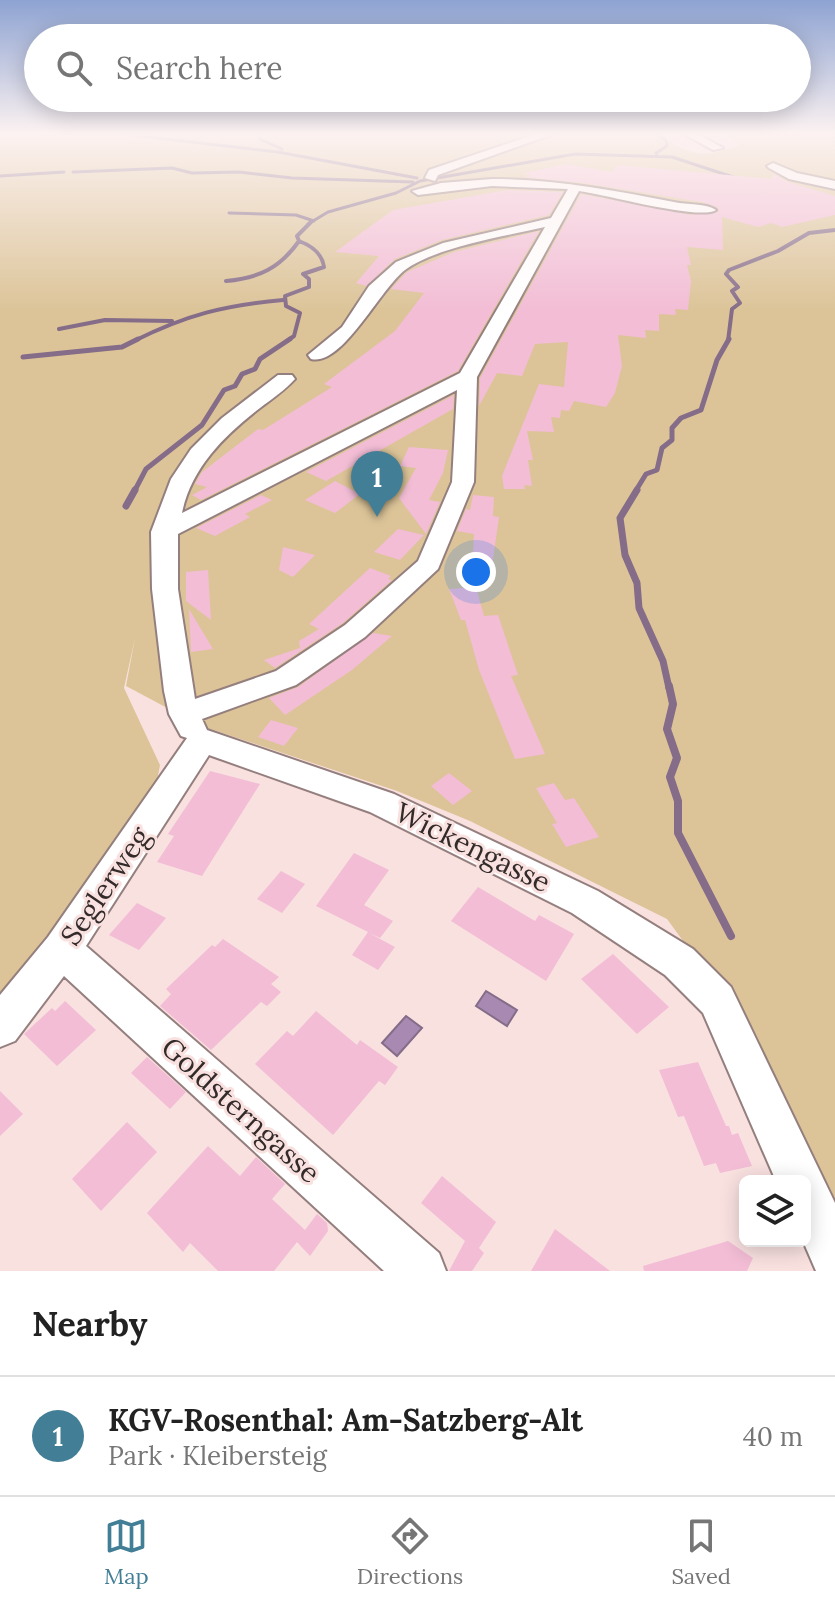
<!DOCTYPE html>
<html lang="en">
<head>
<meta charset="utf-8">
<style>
  :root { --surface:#fff; --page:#f6f6f6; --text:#222; --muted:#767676; --line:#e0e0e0; --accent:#427e95 }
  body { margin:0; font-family:Lora,serif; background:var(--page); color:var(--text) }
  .controls { position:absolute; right:24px; bottom:24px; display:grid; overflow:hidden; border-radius:12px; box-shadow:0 4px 20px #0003 }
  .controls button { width:72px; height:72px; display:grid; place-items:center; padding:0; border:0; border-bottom:2px solid var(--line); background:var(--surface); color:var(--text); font:40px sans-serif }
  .you { position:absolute; left:476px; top:572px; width:28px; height:28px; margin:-20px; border:6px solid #fff; border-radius:50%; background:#1a73e8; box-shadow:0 0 0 12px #1a73e833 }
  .badge { display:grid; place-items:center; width:52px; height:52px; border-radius:50%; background:var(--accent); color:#fff; font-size:26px; font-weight:700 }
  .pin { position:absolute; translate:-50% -66px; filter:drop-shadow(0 2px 4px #0008) }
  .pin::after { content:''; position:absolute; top:42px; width:28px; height:24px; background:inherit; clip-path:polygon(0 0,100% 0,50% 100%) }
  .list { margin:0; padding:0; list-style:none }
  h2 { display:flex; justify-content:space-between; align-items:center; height:104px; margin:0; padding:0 32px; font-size:34px }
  h2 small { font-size:26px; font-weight:400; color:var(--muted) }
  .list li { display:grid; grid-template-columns:52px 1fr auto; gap:24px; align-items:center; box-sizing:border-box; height:120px; padding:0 32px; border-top:2px solid var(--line) }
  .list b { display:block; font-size:30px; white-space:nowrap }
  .list p { margin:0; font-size:26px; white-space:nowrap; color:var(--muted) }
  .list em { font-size:26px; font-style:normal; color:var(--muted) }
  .icon { flex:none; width:44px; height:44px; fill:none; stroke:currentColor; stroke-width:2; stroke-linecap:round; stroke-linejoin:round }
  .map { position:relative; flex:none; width:835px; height:1271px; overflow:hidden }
  .search { position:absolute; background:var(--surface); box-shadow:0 4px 20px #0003; left:24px; right:24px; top:24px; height:88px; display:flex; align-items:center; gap:20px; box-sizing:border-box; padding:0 28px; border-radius:44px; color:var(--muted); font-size:30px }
  .sheet { height:224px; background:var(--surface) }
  nav { display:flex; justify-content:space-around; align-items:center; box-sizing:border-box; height:112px; border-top:2px solid var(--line); background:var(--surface); font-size:22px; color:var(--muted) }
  nav a { display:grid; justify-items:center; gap:4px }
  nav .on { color:var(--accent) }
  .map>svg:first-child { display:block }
  .green { fill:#dcc498 }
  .water { fill:#a889b1; stroke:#856c88; stroke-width:2 }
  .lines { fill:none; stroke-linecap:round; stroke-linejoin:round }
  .stream-far4 { stroke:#856c88; stroke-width:3 }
  .stream-far3 { stroke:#856c88; stroke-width:4 }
  .stream-far2 { stroke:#856c88; stroke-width:5 }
  .stream-far1 { stroke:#856c88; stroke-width:7 }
  .stream { stroke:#856c88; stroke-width:8 }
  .building { fill:#f2bdd5 }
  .minor-casing { stroke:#947f7e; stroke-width:4 }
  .minor { fill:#fff; fill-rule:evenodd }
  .labels { text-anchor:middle; stroke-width:6; stroke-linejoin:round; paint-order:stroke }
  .near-street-label { font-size:28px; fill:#332a2a; stroke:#f9e1e0 }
</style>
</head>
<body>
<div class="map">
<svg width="835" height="1271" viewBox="0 0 835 1271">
  <rect width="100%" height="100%" fill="#f9e1e0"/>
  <path class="green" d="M0,133H658C690,156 703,159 739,145L728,137L735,134L835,133V1215L749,1031L667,919L470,821L397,791L201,726L126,686L135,638L124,688L160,765L157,781L0,1007Z"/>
  <path class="water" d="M486,991L517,1010L507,1026L476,1006Z
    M406,1016L422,1028L397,1056L382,1043Z"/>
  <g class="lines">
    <path class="stream-far4" d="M115,133L278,152L417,178
      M259,133L260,139L282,149
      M655,133L666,140L667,146L656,153L657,156
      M73,172L172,168L192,173L239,172L292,178L413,182
      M0,176L64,172
      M229,213L296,215L314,221
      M308,224L328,212L396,193L420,181L575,154L672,157L736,178"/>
    <path class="stream-far3" d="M226,281C259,278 280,268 299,241
      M59,329L105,320L172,321
      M134,341C186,315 225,305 283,300
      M287,341L294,336L300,313L286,306L285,296L309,287V279L303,274L324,267C322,253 312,246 299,241L297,236L311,222
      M728,341L732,309L740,303L732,291L738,287L726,274L729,270L778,251L809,233L835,230"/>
    <path class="stream-far2" d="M23,357L122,347L138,339
      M134,492L146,469L202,425L224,390L235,386L242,374L255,369L260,359L290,339
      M635,492L646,474L657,470L662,448L672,440V428L681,418L701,410L717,360L729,339"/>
    <path class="stream-far1" d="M637,490L620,518L625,555L637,583L639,608L663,661L669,688
      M126,506L135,490"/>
    <path class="stream" d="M669,686L673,704L667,729L677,758L670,777L678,801V833L731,936"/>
  </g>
  <path class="building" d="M566,164L612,172L617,165L772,179L773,174L788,182L835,196V215L782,227L771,223L758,227L722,217L723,250L687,247L691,265H687L691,281L688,310L675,309L676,315L659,314V331L645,330L646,338L618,335L622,366L615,393L606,407L574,401L569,411L561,410L560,418L551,417L554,432L527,431L533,460H528L532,486L524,485L525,489H504L502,476L539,384L564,387L568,342L535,344L522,376L497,373L479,406L480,378L581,194L691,215L719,211L717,207L702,202L584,183L522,177L531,176L524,173Z
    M507,190L563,192L549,215L442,240L395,259L366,286L356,283L379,256L335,252L393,210Z
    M539,231L458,371L201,500L192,495L207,487L195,484L202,472L258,429L263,430L332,387L324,384L395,331L424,293L391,289L407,272L454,252Z
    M454,395L453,409L326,481L306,472Z
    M409,447L448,450L443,473L429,500L440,502L426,534L399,498L416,468L400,466Z
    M335,481L360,494L335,513L305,500Z
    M261,495L272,500L245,514L250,517L215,536L196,528Z
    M473,495L494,497L493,516L499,517L491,573L472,572L474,534L457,531L466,509L470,510Z
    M398,529L424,535L400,560L374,552Z
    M283,547L315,555L293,577L279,570Z
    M370,568L391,576L388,579L392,580L343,623L275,668L264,660L300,648L299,641L319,629L309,624Z
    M208,570L211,620L186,601V572Z
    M476,587L484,616L498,615L518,675L511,676L545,754L515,759L479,670L465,620H461L449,589Z
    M189,609L213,649L191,652Z
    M373,633L392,636L352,670L285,715L269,698L298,687Z
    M271,720L298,728L284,746L258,737Z
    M210,771L260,784L202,876L157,862L174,836L168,834Z
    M449,773L472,791L453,805L431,786Z
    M554,783L565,800L574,798L599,837L566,847L552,824L557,823L536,788Z
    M354,853L389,870L364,905L393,921L380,938L369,933L395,947L378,970L352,955L368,932L316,906Z
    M281,871L305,884L282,913L257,899Z
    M478,887L535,921L539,915L574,934L546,981L451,921Z
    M137,903L166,918L139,950L109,935Z
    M223,939L279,977L271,984L281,992L267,1006L261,1002L211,1050L160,1006L171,994L166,989L212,945L215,947Z
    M613,954L669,1007L637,1034L581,979Z
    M65,1001L96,1030L57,1066L24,1034L52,1008L55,1011Z
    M316,1011L357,1045L360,1040L398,1067L385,1085L379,1081L333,1135L255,1064L287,1031L293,1036Z
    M147,1057L186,1092L170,1109L131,1073Z
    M698,1062L726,1126H729L732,1135L738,1133L752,1166L720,1173L716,1163L704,1166L684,1116L678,1117L659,1070Z
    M0,1091L23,1114L0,1136Z
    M127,1122L157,1152L101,1211L72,1179Z
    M208,1146L240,1176L256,1157L285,1184L272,1199L305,1230L317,1214L327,1223L328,1231L310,1256L297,1242L274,1271H218L190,1243L183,1252L147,1213Z
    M442,1176L496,1222L479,1248L484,1253L472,1271H449L465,1241L421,1203Z
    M555,1229L610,1271H531Z
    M728,1241L753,1258L747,1271H644L643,1266Z"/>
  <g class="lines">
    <defs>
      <path id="minor" d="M539,133H556L438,175L435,181L425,178L429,170Z
        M682,133H696L723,148L713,150Z
        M773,163L797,173L835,181V189L789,179L769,168L767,166Z
        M492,179C555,179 612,190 674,202C687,205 706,203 716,210C700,221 604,194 579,191L477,377L474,482L438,569L365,637L296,685L202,719L207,730L394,794L598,891L693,949L731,987L835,1203V1271H816L803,1241H805V1181H776L703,1013L665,975L572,913L370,812L209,755L86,946L439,1253L446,1271H384L64,976L15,1041L0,1047V995L48,937L187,738L181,736L169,714L164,691L152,589L151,532L171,479L191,449L222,418L278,375H292L295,379C285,390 272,399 260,408C225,435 191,468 182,513L460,373L545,227C507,236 436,247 405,270C380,289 342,367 311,359L308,355L342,327L369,286L396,262L443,243L551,218L568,189L492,186L418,195L412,191L441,183ZM457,390L452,482L418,561L345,625L276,671L195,699L178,589V534Z"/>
    </defs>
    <use href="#minor" class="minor-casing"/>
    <use href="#minor" class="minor"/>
  </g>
  <linearGradient id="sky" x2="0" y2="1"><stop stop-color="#8ea3d2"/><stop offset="0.43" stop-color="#fcf2f1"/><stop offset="1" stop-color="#fcf2f1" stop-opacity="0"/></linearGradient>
  <rect width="835" height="311" fill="url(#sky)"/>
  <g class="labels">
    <g class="near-street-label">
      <text transform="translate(473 847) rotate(26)" y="10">Wickengasse</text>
      <text transform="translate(105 886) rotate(-56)" y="10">Seglerweg</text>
      <text transform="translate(241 1110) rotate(42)" y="10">Goldsterngasse</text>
    </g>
  </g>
</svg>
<div class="controls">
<button><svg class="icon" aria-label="layers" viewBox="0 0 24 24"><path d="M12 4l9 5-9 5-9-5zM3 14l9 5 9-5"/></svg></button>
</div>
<div class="you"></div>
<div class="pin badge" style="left:377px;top:517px">1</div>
<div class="search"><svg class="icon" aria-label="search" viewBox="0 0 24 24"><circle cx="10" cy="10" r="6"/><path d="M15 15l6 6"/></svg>Search here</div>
</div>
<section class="sheet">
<h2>Nearby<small></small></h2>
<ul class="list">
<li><span class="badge">1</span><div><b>KGV-Rosenthal: Am-Satzberg-Alt</b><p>Park · Kleibersteig</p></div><em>40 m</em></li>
</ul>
</section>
<nav>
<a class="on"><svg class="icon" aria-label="map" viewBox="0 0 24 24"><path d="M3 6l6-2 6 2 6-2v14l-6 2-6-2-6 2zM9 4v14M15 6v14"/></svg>Map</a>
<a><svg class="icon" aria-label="directions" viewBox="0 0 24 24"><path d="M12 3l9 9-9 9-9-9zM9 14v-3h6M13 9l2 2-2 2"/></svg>Directions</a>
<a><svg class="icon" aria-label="saved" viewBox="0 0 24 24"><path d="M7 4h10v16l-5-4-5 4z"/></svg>Saved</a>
</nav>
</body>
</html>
